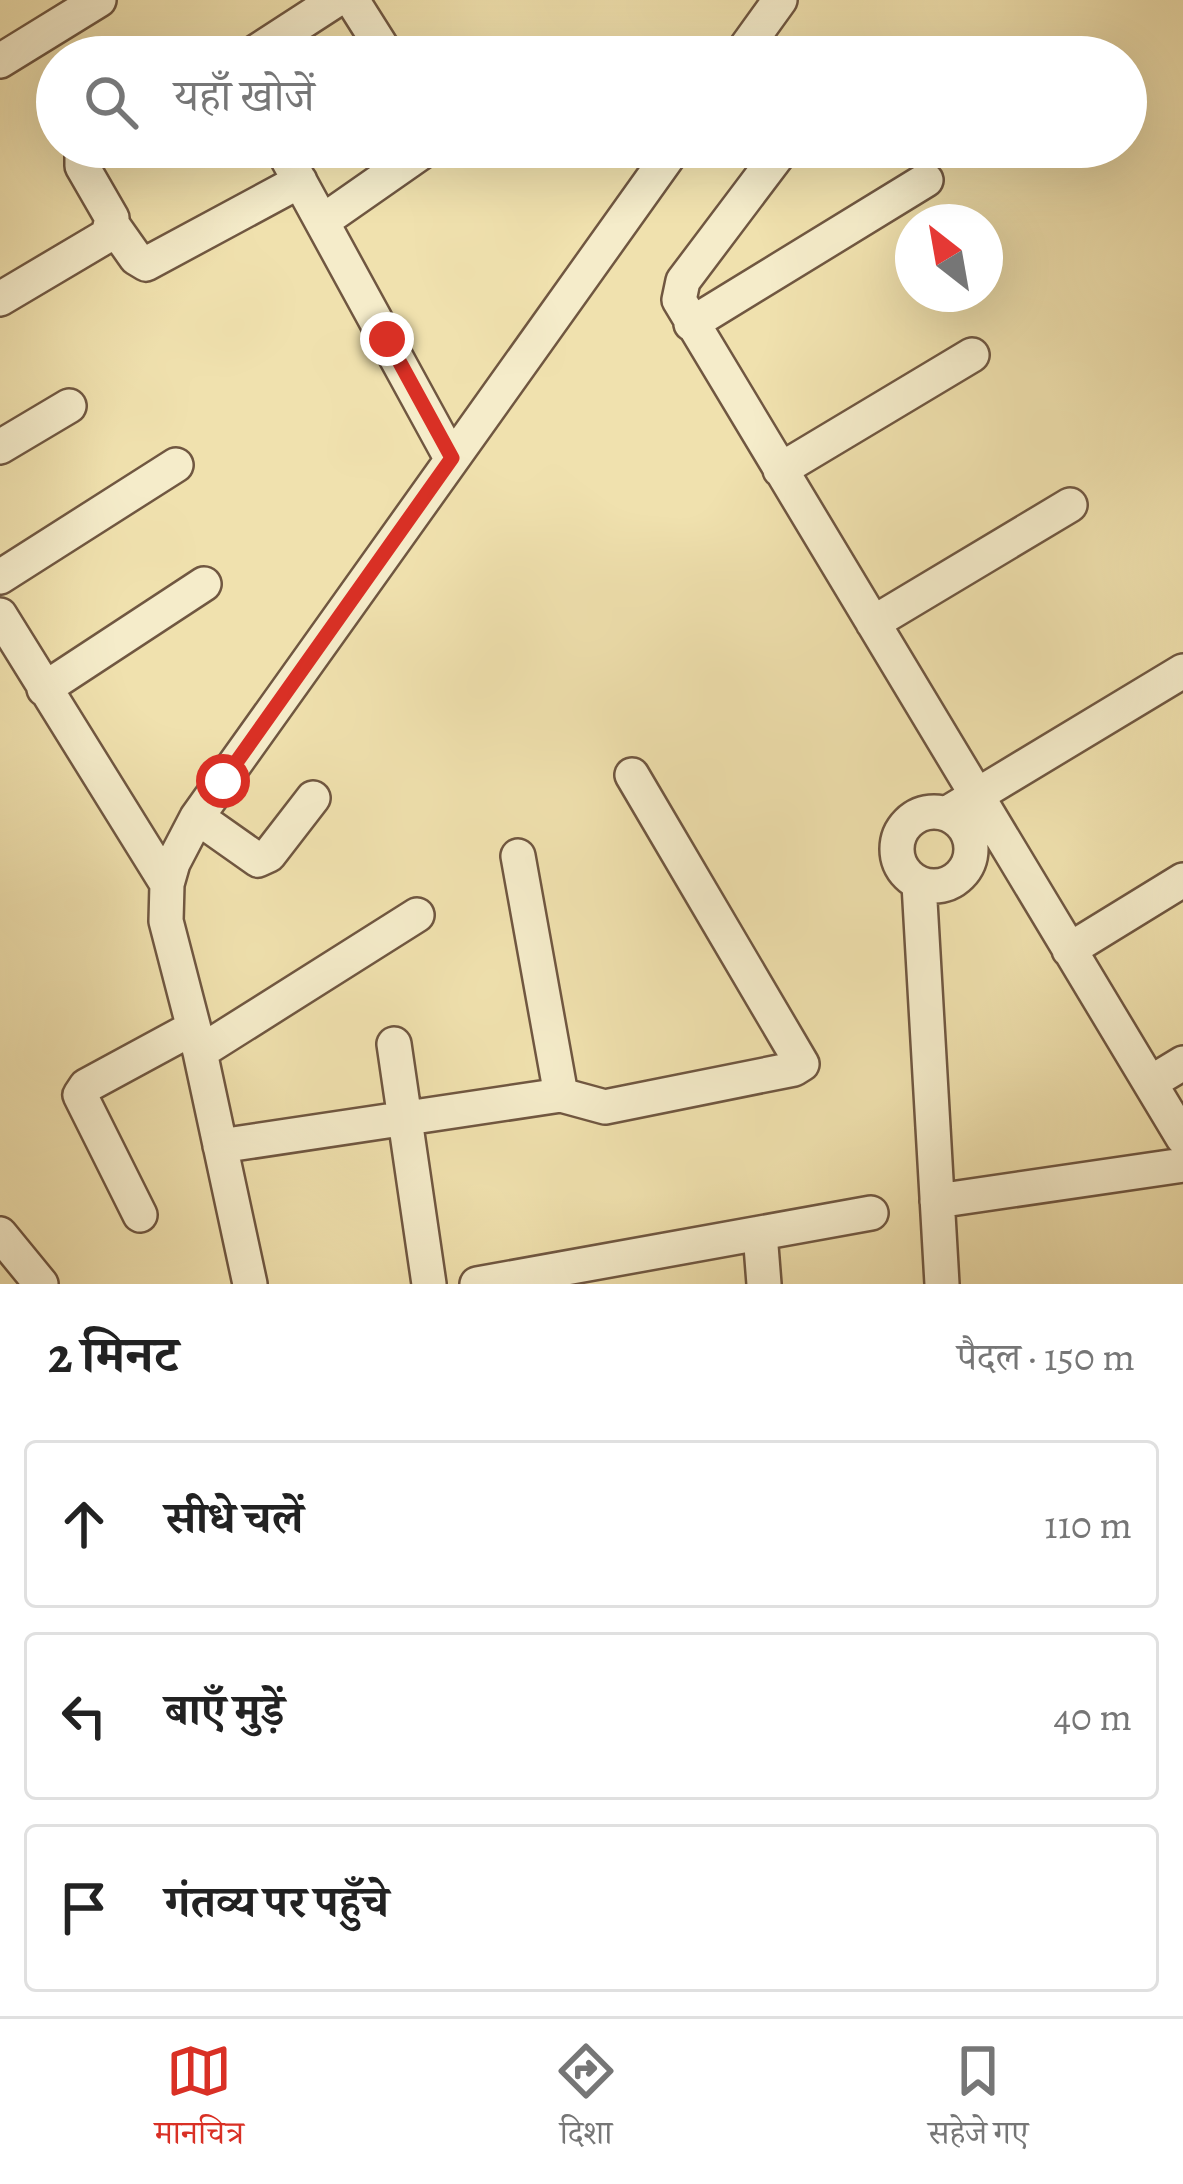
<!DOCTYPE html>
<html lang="hi">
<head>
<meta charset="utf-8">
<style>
  :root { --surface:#fff; --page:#f2f2f2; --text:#222; --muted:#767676; --line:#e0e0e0; --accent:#d93025 }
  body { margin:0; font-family:Alegreya,"Noto Serif Devanagari",serif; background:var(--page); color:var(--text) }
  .compass { position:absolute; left:895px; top:204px; width:108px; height:108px; border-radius:50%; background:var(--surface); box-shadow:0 12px 48px #0002; rotate:329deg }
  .stop { position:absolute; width:36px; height:36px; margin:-27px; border:9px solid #d93025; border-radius:50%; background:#fff }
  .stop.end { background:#d93025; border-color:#fff; box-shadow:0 3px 12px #0008 }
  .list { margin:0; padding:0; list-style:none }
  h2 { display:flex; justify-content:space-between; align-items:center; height:156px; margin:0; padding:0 48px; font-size:51px }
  h2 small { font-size:39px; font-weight:400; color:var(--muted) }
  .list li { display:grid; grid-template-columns:78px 1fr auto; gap:36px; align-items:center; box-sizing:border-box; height:168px; margin:0 24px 24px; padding:0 24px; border:3px solid var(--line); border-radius:12px }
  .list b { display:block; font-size:45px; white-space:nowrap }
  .list em { font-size:39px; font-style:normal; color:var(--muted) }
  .icon { flex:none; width:66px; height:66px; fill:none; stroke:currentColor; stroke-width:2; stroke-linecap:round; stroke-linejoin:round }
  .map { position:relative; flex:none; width:1183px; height:1284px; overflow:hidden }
  .search { position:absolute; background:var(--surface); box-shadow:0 12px 48px #0002; left:36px; right:36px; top:36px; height:132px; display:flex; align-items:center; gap:30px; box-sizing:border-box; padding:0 42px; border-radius:66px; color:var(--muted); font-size:45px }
  .sheet { height:732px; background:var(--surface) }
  nav { display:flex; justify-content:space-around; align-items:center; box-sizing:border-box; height:168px; border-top:3px solid var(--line); background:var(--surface); font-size:33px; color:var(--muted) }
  nav a { display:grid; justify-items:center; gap:6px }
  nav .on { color:var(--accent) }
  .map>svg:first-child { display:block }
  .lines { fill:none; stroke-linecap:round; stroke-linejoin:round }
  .minor-casing { stroke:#705741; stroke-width:38 }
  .minor { stroke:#f5ecca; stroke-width:33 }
  .route { stroke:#d93025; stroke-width:15 }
</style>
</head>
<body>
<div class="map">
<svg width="1183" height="1284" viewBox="0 0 1183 1284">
  <rect width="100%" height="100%" fill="#f0e1ae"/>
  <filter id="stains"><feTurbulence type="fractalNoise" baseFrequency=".00167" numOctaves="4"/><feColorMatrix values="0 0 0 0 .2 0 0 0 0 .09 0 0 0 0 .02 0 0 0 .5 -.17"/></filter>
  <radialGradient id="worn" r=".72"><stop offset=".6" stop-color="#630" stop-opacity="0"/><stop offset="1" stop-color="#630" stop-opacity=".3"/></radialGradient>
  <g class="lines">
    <defs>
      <path id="minor" d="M352,0L388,57
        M248,57L336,0
        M739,57L780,0
        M0,61L99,0
        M281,147L451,458
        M784,147L683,281L679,300L1183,1138
        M323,221L429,147
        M112,224L136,258L146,264L300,181
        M0,299L108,235L112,218L82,166V155L91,147
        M691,324L926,180
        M0,447L69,406
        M780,470L972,355
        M0,577L176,465
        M0,615L167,884
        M873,623L1070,505
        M44,689L204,584
        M897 849a37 37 0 1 1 74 0a37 37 0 1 1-74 0Z
        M946,814L1183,671
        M197,817L258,860L269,855L313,798
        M518,856L561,1095
        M919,884L942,1284
        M1069,950L1183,880
        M394,1044L429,1284
        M200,1052L417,915
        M1150,1083L1183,1063
        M220,1146L561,1095L605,1107L794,1069L802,1064L632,775
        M937,1201L1183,1165
        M140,1215L80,1095L86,1086L193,1028
        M760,1233L764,1284
        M0,1234L41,1284
        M250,1284L200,1052L166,921L167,884L173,863L197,817L675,147
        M477,1284L871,1213"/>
    </defs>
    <use href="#minor" class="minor-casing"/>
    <use href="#minor" class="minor"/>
  </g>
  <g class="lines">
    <path class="route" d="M223,781L452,458L387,339"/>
  </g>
  <rect width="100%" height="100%" filter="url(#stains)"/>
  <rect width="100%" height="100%" fill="url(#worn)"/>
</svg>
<svg class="compass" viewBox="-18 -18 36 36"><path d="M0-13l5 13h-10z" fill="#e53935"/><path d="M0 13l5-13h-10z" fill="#767676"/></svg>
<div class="stop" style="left:223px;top:781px"></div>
<div class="stop end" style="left:387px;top:339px"></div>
<div class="search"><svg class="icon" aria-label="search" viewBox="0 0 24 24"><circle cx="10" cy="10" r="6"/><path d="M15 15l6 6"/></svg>यहाँ खोजें</div>
</div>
<section class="sheet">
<h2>2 मिनट<small>पैदल · 150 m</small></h2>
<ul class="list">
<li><svg class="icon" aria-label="ahead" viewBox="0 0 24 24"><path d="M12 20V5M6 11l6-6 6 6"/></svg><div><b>सीधे चलें</b></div><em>110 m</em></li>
<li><svg class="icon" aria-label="left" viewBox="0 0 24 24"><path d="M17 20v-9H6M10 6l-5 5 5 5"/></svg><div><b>बाएँ मुड़ें</b></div><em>40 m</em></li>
<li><svg class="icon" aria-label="arrive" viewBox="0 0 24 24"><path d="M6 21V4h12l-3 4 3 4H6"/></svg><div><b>गंतव्य पर पहुँचे</b></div></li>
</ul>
</section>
<nav>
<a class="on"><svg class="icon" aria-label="map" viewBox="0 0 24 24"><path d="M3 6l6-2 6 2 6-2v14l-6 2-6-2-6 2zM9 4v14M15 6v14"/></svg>मानचित्र</a>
<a><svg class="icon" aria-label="directions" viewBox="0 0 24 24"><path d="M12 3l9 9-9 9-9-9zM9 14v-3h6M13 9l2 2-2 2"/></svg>दिशा</a>
<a><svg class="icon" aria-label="saved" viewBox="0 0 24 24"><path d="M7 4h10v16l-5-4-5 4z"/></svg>सहेजे गए</a>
</nav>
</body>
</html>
